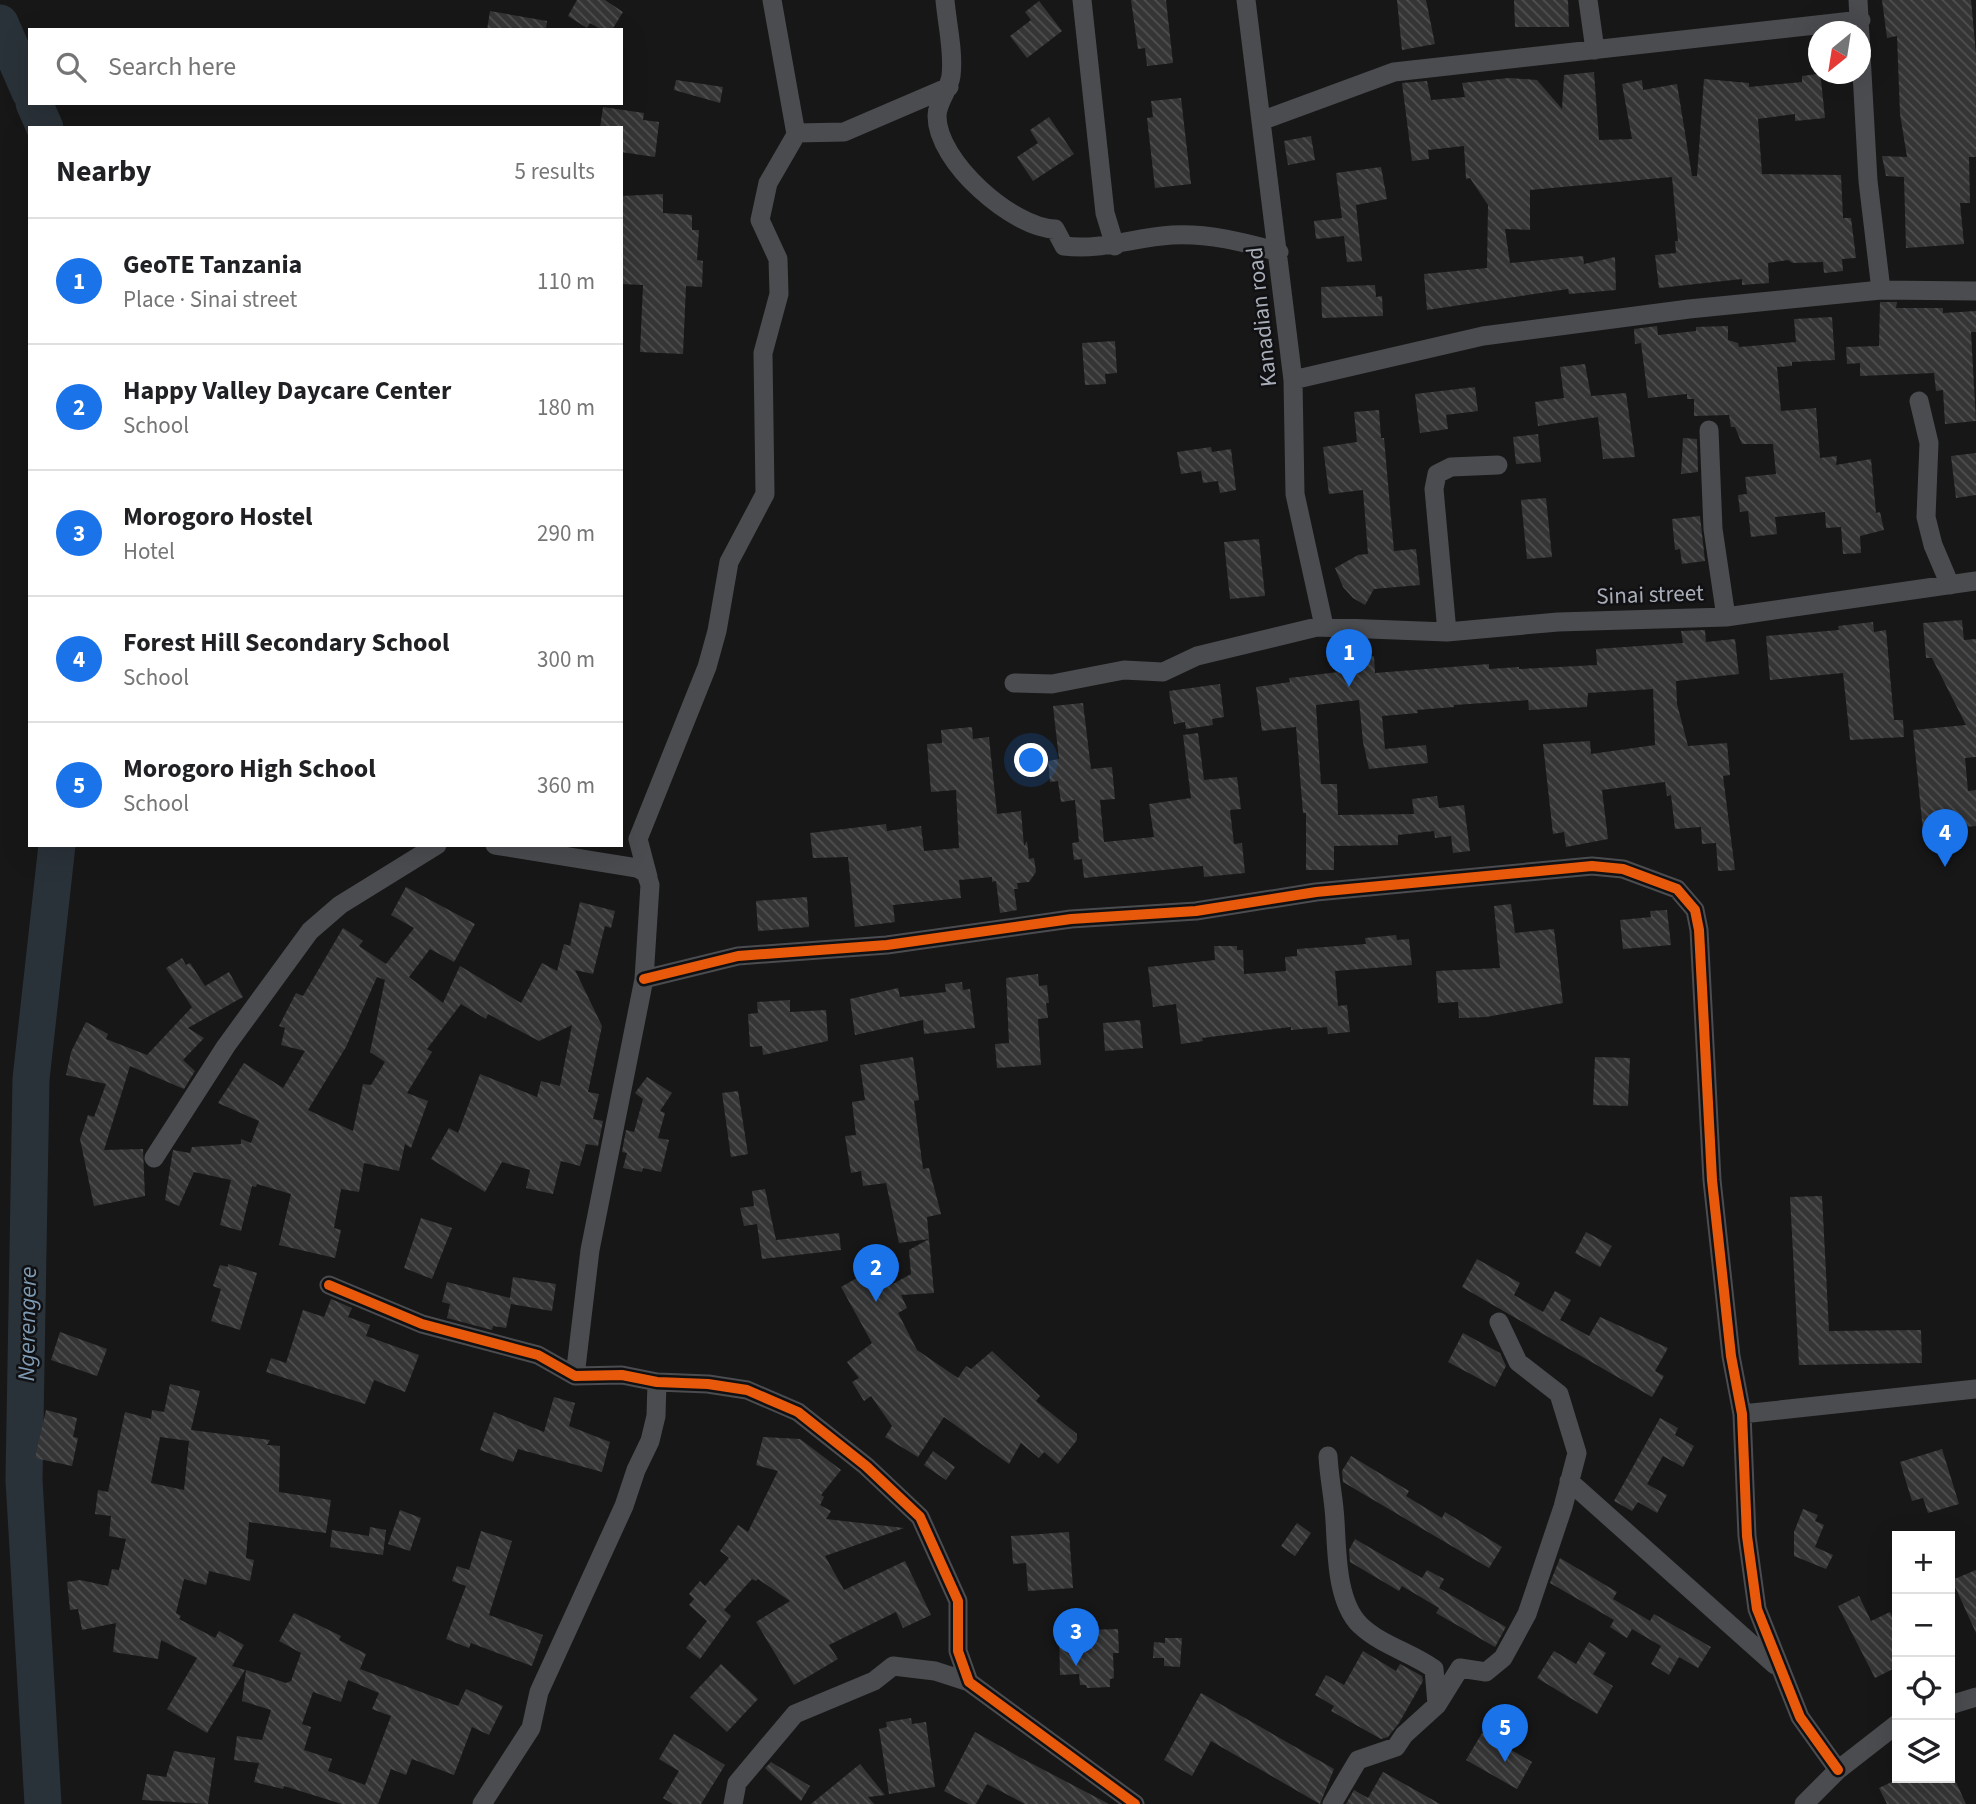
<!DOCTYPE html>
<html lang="en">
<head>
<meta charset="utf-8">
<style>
  :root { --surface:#fff; --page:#f6f6f6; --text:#202124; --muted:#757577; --line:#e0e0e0; --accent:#1a73e8 }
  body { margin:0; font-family:"Source Sans 3",sans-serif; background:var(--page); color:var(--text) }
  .controls { position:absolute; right:21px; bottom:21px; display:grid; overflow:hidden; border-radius:0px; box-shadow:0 7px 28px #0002 }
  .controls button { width:63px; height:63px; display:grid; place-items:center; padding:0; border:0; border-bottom:2px solid var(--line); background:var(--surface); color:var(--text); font:35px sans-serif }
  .compass { position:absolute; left:1808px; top:21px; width:63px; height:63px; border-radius:50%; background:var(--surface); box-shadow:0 7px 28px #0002; rotate:210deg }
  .you { position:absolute; left:1032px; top:761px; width:24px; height:24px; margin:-18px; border:5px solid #fff; border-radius:50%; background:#1a73e8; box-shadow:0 0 0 10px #1a73e833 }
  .badge { display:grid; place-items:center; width:46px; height:46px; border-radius:50%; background:var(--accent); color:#fff; font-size:23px; font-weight:700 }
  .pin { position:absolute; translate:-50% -58px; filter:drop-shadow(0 2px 4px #0008) }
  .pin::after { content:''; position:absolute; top:37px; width:24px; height:21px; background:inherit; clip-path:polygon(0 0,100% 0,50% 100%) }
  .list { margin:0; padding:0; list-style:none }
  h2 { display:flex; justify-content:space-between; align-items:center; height:91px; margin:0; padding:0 28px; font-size:30px }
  h2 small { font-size:23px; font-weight:400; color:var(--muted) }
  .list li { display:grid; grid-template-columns:46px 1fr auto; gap:21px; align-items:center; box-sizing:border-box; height:126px; padding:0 28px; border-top:2px solid var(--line) }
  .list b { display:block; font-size:26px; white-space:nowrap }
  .list p { margin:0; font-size:23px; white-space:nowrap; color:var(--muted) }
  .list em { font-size:23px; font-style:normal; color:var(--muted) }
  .icon { flex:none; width:38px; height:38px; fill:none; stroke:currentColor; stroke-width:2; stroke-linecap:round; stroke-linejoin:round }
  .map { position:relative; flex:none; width:1976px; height:1804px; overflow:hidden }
  .search { position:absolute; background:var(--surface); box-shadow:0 7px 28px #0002; left:28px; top:28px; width:595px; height:77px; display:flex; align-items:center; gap:18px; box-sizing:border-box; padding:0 24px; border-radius:0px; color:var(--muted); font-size:26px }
  .panel { position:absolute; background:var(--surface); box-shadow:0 7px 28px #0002; left:28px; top:126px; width:595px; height:721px; border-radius:0px }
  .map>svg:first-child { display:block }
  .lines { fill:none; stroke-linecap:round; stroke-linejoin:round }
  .river { stroke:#2a3239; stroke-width:37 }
  .building { fill:url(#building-back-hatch); fill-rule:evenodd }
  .street { stroke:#4b4c50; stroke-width:19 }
  .cycleway-casing { stroke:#111113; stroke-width:15 }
  .cycleway { stroke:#e8590c; stroke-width:10 }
  .labels { text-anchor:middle; stroke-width:5; stroke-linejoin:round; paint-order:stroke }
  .street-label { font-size:23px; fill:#a8adb8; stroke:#111113 }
  .water-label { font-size:24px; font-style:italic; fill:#7f9bb3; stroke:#111113 }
</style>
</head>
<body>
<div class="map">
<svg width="1976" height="1804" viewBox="0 0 1976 1804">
  <defs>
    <pattern id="building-back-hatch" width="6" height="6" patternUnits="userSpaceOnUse" patternTransform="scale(1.75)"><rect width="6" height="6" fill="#353536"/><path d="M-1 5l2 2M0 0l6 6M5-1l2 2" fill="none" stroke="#4f5051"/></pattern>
  </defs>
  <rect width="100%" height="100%" fill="#171717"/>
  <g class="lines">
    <path class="river" d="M0,23L30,92
      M34,103L45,128
      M43,1804L24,1480L31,1079L57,845"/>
  </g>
  <path class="building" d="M577,0H605L623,12L612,30H602L590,23L587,28L568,16Z
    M1131,0H1166L1173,63L1147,66L1145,48L1138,49Z
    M1397,0H1426L1435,44L1402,50Z
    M1514,0H1568L1569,27H1515Z
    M1882,0H1971L1976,54V157H1969L1970,203H1960L1964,244L1906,248L1904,177L1886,176L1882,156L1907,157L1900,114L1897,36L1887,38Z
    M1039,1L1062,31L1027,58L1010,36L1031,20L1025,12Z
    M490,11L547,21L546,30H487Z
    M1594,72L1599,140L1632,139L1622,84L1642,80L1643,90L1677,84L1692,176H1697L1704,79L1749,83V87L1802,82V76L1818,74L1821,80L1825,118L1795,121V114L1758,119L1762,174L1841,175L1843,218H1851L1856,258L1842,259L1843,271L1824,273L1823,262L1793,263L1788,260L1768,263L1769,283L1742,285V279L1659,288L1655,255L1676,253L1675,241H1678L1672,177L1530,190V230L1505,229L1510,263L1583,256L1584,264L1615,257L1616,290L1569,294L1568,289L1427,310L1424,274L1487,268L1488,205L1470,178L1466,179L1464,146L1428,150L1429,159L1412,161L1402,83L1427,81L1431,100L1465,97L1462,83L1509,78L1537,80L1562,109L1564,75Z
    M676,80L723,87L720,103L674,90Z
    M1181,98L1191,184L1155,188L1147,118L1153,117L1151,101Z
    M603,107L644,113L643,120L659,122L655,157L621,152V128H600Z
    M1049,117L1074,154L1033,181L1017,157L1038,143L1030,130Z
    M1311,136L1315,160L1288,165L1284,141Z
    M1381,167L1387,199L1356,205L1362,261L1347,262L1344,236L1316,239L1314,221L1342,218L1336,173Z
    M663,194V213L692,215V230H699L697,260L703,261L702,287L686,286L683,354L640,352L643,285L621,284V196Z
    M1375,285L1376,297L1382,296L1383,316L1322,318L1321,287Z
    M1880,302H1897L1896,308H1943V313L1976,311V332H1971L1976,421L1945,424L1943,390L1936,391L1934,373L1860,376V363L1847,364L1846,347L1879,346Z
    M1832,317L1835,360L1792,362V366L1777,367L1781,411L1816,408L1820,458L1837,456L1836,465L1871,459L1876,513L1880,512L1884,530L1860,536L1861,553L1843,554L1841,527L1826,528L1825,512L1775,517L1777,534L1751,537L1748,511L1740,512L1738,495L1747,494L1745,477L1776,474L1773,444H1742L1735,427H1731L1729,415L1694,416V399H1687V394L1648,398L1641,343L1635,344L1634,329L1657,326L1658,335L1696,331V327L1728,326V340L1738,343L1739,347L1796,342L1794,319Z
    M1115,341L1117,373L1105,374L1106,384L1085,385L1082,343Z
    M1585,364L1591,396L1626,393L1635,457L1603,459L1598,417L1538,426L1535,402L1564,398L1560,367Z
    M1475,387L1478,411L1446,415L1448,429L1420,433L1415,394Z
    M1379,410L1381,438H1384L1394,551L1416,549L1420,585L1374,589L1365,605L1353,598L1343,587L1335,568L1358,555L1368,554L1363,490L1329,494L1323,447L1357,442L1354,412Z
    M1538,434L1541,462L1516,464L1513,437Z
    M1683,438L1697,439L1698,472L1681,474Z
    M1211,447L1212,452L1231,449L1236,490L1220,493L1218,481L1203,483L1201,471L1181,474L1177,452Z
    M1976,453V495L1956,498L1951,456Z
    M1546,498L1552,557L1527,559L1521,500Z
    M1700,516L1705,561L1682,564L1680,549L1675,550L1672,519Z
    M1259,539L1265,596L1230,599L1224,542Z
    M1962,620L1964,640L1976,639V757L1965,758L1968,791L1976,790V826L1923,831L1913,730L1966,725L1932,658H1926L1923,623Z
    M1873,622L1874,632L1886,630L1894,720H1903L1904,737L1850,740L1843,673L1770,680L1766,636L1839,630L1838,626Z
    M1705,630L1706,642L1735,639L1739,674L1676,681L1677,704L1688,746L1727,743L1730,775L1723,776L1735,870L1718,871L1716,843L1702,844L1701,827L1675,829L1671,795L1667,796L1665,782L1602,790L1608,839L1566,847L1564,832L1553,834L1543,744L1590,741L1591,754L1655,745L1653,689L1588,693L1587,707L1529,710L1528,700L1454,705V707L1417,710L1418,713L1382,716L1385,749L1426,745L1428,763L1369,769L1363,742L1359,700L1316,705L1321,784H1337L1338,815L1414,814L1412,799L1437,796L1439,808L1464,805L1470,851L1453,853L1451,836L1435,838L1434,831L1398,835V845L1334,846V870H1306V813H1303L1296,727L1262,731L1256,687L1290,682L1289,678L1355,670L1354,658L1374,656L1375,673L1489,664V669L1519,667V669L1597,665L1596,649L1683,643L1681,631Z
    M1220,684L1224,717L1212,719L1213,725L1186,729L1185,722L1174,724L1169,691Z
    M1083,703L1091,769L1112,767L1115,799L1100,800L1104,842L1154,837L1149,804L1191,798L1183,735L1198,733L1204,780L1237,777L1241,809L1230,810L1234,844L1242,843L1245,873L1204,877L1203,866L1084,878L1082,859L1074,860L1072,843L1079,842L1075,800L1061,802L1058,781L1050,782L1048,761L1059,759L1053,706Z
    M972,727L973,739L989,737L997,814L1021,811L1024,846L1027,841L1029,859L1034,858L1036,872L1029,882L1017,883L1018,889H1014L1017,910L1000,913L996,881L992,882V877L959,880L961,898L893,905L895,922L855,927L848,857L813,858L810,833L886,824L887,831L921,826L924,851L959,848L956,790L931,792L927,744L942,743L941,730Z
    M406,887L475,924L454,962L430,949L409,977L443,1003L460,966L521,1003L542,963L557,971L564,944L570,946L580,902L615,911L611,928L605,926L593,974L575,970L602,1026L588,1092L599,1094L593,1119L603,1121L598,1146L586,1144L580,1166L561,1161L553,1194L526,1188L530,1170L502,1162L485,1192L431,1159L449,1128L458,1133L480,1074L537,1097L541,1081L560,1086L572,1025L539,1041L488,1014L486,1019L461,1004L427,1049L432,1052L407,1093L428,1101L411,1148L405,1144L399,1171L364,1163L359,1192L341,1189L334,1228L341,1230L335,1258L279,1245L291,1194L257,1184L256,1187L252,1186L241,1231L220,1225L231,1180L194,1172L179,1206L165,1200L173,1150L190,1153L192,1147L241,1144V1139L251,1143L259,1121L218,1103L244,1063L283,1088L305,1051L281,1045L285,1028L279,1026L296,993L303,996L343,928L363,941L359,946L386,964L414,928L391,915ZM377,977L385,980L370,1052L385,1062L371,1085L363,1084L353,1131L308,1110L346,1047Z
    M807,897L809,927L758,931L756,901Z
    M1511,904L1515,933L1554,929L1563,1003L1486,1017L1459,1018L1458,1002L1438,1003L1436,971L1500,968L1494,906Z
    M1667,910L1671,945L1623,949L1620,920L1651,917L1650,911Z
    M1396,935L1397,940L1409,939L1412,965L1335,971L1338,1006L1347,1005L1350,1032L1328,1034L1327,1027L1291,1030V1027L1202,1038L1203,1041L1181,1044L1176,1004L1153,1007L1148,967L1215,960L1214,946H1237V950H1243L1244,974L1286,971L1285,957L1297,956V949L1366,944L1365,938Z
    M182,958L186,965L190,963L205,986L229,972L243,997L188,1028L204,1038L183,1060L195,1071L184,1089L130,1066L104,1150L143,1149L145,1196L94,1206L80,1139L88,1115L94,1117L106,1084L66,1075L71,1052L86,1022L108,1034L106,1039L147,1055L192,1007L166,968Z
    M1038,974L1039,986L1047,985L1049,1003H1046L1048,1018L1038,1019L1041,1065L997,1068L995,1044L1009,1043L1006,978Z
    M962,982L963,990L970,989L975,1028L924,1034L923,1020L855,1035L850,999L898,988L900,997L946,992L945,984Z
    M790,1000V1012L826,1010L828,1041L763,1055L762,1046L750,1047L748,1014L758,1013L757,1002Z
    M1140,1020L1143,1048L1105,1051L1103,1023Z
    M913,1057L919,1100L914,1101L923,1169L929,1168L941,1214L927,1217L934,1293L901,1295L907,1308L898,1313L917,1350L958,1378L966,1366L971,1369L992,1351L1040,1396L1036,1401L1077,1434V1440L1058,1464L1044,1452L1039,1458L1021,1443L1009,1464L944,1417L918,1457L885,1437L892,1426L871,1396L864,1401L852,1382L859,1378L847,1362L872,1343L841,1287L864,1274H871L880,1291L911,1274L909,1250L929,1239L899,1243L886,1183L863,1186L861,1171L851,1173L845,1136L856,1135L852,1102L865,1100L860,1065Z
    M1595,1057L1630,1058L1628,1106L1593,1105Z
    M647,1077L672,1093L660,1111L665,1113L658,1138L669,1140L661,1172L643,1168L642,1172L623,1168L627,1153L622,1152L626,1130L634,1132L643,1099L635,1093Z
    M738,1091L748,1154L731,1157L722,1093Z
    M765,1189L776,1240L839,1233L841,1250L762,1259L757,1224L744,1226L740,1208L754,1206L752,1191Z
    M1822,1196L1829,1331L1921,1330L1922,1363L1799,1365L1790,1197Z
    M421,1218L452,1228L432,1279L404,1268Z
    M1586,1232L1612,1246L1600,1267L1575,1253Z
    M1477,1259L1520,1283L1514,1295L1543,1312L1555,1291L1571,1300L1560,1320L1589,1336L1600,1317L1668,1348L1655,1371L1664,1376L1652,1397L1462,1287Z
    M228,1264L257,1273L240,1330L211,1321L221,1289L213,1286L220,1265L228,1267Z
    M513,1277L556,1284L552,1311L511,1304L506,1328L493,1326L492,1330L447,1318L450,1304L442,1302L447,1282L510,1298Z
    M331,1299L352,1308L348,1317L370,1325L366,1336L419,1355L405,1392L374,1380L365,1404L266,1372L271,1358L286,1363L303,1310L324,1317Z
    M60,1332L107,1349L97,1376L51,1360Z
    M1463,1333L1500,1353L1506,1366L1495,1387L1448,1362Z
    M170,1384L200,1391L191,1430L270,1440L267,1445L280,1446L279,1492L331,1500L326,1533L249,1522L246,1558L254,1560L250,1581L209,1571L206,1585L184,1579L176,1613L181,1616L179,1619L215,1638L219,1631L244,1645L232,1666L245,1670L207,1733L167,1709L197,1658L161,1640L158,1659L113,1652L116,1623L82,1630L78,1609L70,1610L67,1582L80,1580L108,1586L112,1569L119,1570L126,1539L109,1536L111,1516L95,1514L98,1490L108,1492L125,1412L151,1419L152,1410L164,1412ZM160,1437L189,1441L184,1490L151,1483Z
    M554,1397L575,1403L569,1426L610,1442L602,1472L518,1449L513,1462L480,1450L494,1412L544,1432Z
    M46,1410L77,1418L73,1437L78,1438L72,1466L35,1458Z
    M1660,1418L1678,1428L1675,1435L1694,1446L1683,1467L1663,1456L1647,1484L1667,1495L1657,1513L1638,1502L1632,1511L1614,1501Z
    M763,1437L800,1439L841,1470L821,1495L824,1497L820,1505L831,1511L826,1519L904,1528L825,1556L844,1590L905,1561L931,1615L903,1628L896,1612L829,1645L838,1659L794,1685L756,1622L790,1601L758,1579L756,1581L752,1579L724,1610L731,1616L700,1659L686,1648L707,1621L689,1605L694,1599L689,1594L700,1581L705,1586L729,1558L720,1551L738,1525L748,1532L778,1471L756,1465Z
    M1942,1449L1959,1504L1928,1513L1923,1498L1912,1501L1900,1462Z
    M933,1451L955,1467L946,1480L924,1465Z
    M1351,1456L1409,1491L1406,1496L1442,1518L1445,1512L1502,1547L1489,1568L1343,1482L1342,1471Z
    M1803,1509L1818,1515L1815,1521L1824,1525L1815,1547L1833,1555L1826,1569L1794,1556V1532Z
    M400,1510L421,1518L410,1551L388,1544Z
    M1297,1523L1311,1533L1295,1556L1281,1546Z
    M370,1527L386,1530L383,1555L330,1547L332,1530L369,1536Z
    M481,1531L512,1541L489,1615L543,1635L532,1666L471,1643L469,1648L446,1639L466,1586L452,1581L457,1566L469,1570Z
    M1069,1532L1073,1588L1028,1591L1026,1563L1013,1564L1011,1536Z
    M1355,1539L1422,1578L1427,1570L1444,1579L1439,1588L1506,1627L1495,1647L1436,1613L1439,1608L1402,1586L1399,1591L1350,1562L1349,1550Z
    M1560,1558L1617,1592L1613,1599L1650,1621L1654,1614L1711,1647L1698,1668L1679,1657L1669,1675L1651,1664L1661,1646L1632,1629L1627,1638L1610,1627L1614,1620L1550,1583Z
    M1976,1570V1633L1952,1580Z
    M1859,1596L1871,1621L1890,1612L1897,1627V1667L1875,1678L1838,1606Z
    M294,1613L341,1636L339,1640L366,1654L360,1669L458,1706L466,1689L503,1706L489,1735L472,1727L454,1775L412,1759L406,1775L391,1769L378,1804H342L284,1786L283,1789L254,1782L259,1763L234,1760L237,1736L262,1740L271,1710L242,1701L246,1670L286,1683L291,1681L301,1653L279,1641ZM348,1680L379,1693L372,1709L391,1716L365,1785L328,1771L332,1759L304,1750L311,1727L302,1724L313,1692L341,1702Z
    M1118,1629L1119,1653H1113L1114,1678L1110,1679V1687L1087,1688L1086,1685H1080L1079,1674L1060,1675L1059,1631Z
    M1165,1638H1182L1180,1667L1164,1666V1658H1153L1154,1642L1165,1643Z
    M1589,1642L1606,1653L1593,1674L1613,1686L1597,1714L1537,1678L1554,1651L1576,1664Z
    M1363,1651L1396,1671L1400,1664L1422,1676L1423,1681L1399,1723L1388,1737L1381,1739L1331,1711L1334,1706L1315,1695L1326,1675L1344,1685Z
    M721,1664L758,1699L727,1732L690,1697Z
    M1201,1693L1334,1769L1320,1804L1211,1741L1192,1776L1164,1760Z
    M911,1718L912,1724L926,1722L935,1787L889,1794L879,1729L887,1727L886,1722Z
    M975,1732L1021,1758L1109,1804H1025L987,1784L976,1804H969L944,1791Z
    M1482,1733L1532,1762L1517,1789L1466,1760Z
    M674,1734L725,1765L701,1804H673L663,1798L679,1771L659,1759Z
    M174,1751L215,1758L208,1804L142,1800L147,1774L166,1777Z
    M771,1762L810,1786L801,1801L765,1768Z
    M860,1764L885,1795L868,1797L874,1804H811Z
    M1383,1772L1440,1804H1346L1354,1790L1368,1798Z
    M1900,1778H1954L1966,1804H1887L1879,1788Z"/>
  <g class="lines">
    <path class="street" d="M772,0L796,134
      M945,0C947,24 954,52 951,76C949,90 937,102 937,116C937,162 1013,228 1055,229L1064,246C1102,251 1135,237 1172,235C1208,233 1244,242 1279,252
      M1082,0L1105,213L1115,246
      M1246,0L1293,380L1295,494L1324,626
      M1588,0L1595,50
      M1858,0L1868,181L1881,290
      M1261,121L1394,72L1861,20
      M1293,380L1483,336L1689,309L1881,290L1976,291
      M1919,401L1929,443L1926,517L1933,545L1950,585
      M1709,430L1713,529L1726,617
      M1447,632L1434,489L1437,474L1451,467L1498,465
      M1014,683L1052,684L1124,670L1163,672L1197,656L1317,627L1447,632L1558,622L1726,617L1976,581
      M495,845L637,868L646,873L650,885L644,979L590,1250L575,1376
      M648,877L638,839L707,667L717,631L729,562L765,494L763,353L779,294L778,259L760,220L768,183L797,133L844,132L949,87
      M644,979L738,956L887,945L1071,919L1196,911L1316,892L1592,866L1623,869L1677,889L1695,910L1699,930L1712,1180L1731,1356L1742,1414L1747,1536L1757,1609L1800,1717L1838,1770
      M154,1158L226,1046L310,931L340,905L437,845
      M329,1285L422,1324L538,1355L575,1376L622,1375L657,1382L708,1384L747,1390L798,1412L866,1466L920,1517L958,1601V1651L969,1682L1135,1804
      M1742,1414L1976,1389
      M1328,1456C1329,1478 1334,1499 1335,1521C1337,1551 1336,1601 1360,1625C1382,1646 1411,1652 1434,1669L1437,1705
      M1569,1481L1775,1665
      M1950,1705L1976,1697
      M482,1804L531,1728L539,1692L624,1506L636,1470L650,1441L656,1416L657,1382
      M733,1804L737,1783L795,1714L874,1681L893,1666L935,1671L969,1682
      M1332,1804L1358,1760L1396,1747L1404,1735L1437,1705L1460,1668L1486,1672L1503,1658L1527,1614L1563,1507L1577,1453L1559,1394L1518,1362L1499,1322
      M1804,1804L1838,1770L1897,1724"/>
    <defs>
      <path id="cycleway" d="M644,979L738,956L887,945L1071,919L1196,911L1316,892L1592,866L1623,869L1677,889L1695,910L1699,930L1712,1180L1731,1356L1742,1414L1747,1536L1757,1609L1800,1717L1838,1770
        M329,1285L422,1324L538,1355L575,1376L622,1375L657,1382L708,1384L747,1390L798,1412L866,1466L920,1517L958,1601V1651L969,1682L1135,1804"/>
    </defs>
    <use href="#cycleway" class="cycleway-casing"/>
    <use href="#cycleway" class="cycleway"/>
  </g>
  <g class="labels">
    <g class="street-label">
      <text transform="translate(1261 317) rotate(-96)" y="8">Kanadian road</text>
      <text transform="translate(1650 594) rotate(-2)" y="8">Sinai street</text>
    </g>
    <g class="water-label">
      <text transform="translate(27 1324) rotate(-89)" y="8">Ngerengere</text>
    </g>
  </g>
</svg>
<div class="controls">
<button>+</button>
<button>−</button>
<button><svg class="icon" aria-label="locate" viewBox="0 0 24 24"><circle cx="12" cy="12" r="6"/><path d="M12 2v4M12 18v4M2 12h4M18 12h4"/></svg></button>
<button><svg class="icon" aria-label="layers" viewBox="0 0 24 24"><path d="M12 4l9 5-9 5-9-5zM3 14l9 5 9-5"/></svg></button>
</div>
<svg class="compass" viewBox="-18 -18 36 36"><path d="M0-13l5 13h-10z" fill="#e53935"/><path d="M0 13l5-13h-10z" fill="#757577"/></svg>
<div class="you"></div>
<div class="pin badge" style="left:1349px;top:687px">1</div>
<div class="pin badge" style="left:876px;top:1302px">2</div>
<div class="pin badge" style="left:1076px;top:1666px">3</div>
<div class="pin badge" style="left:1945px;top:867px">4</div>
<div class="pin badge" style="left:1505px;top:1762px">5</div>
<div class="search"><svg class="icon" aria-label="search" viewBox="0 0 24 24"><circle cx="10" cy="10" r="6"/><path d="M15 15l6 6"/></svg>Search here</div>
<section class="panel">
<h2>Nearby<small>5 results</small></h2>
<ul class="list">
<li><span class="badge">1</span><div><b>GeoTE Tanzania</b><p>Place · Sinai street</p></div><em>110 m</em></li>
<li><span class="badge">2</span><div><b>Happy Valley Daycare Center</b><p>School</p></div><em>180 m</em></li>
<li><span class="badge">3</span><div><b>Morogoro Hostel</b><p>Hotel</p></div><em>290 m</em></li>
<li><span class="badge">4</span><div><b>Forest Hill Secondary School</b><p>School</p></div><em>300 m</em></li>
<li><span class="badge">5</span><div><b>Morogoro High School</b><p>School</p></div><em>360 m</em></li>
</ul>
</section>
</div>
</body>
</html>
